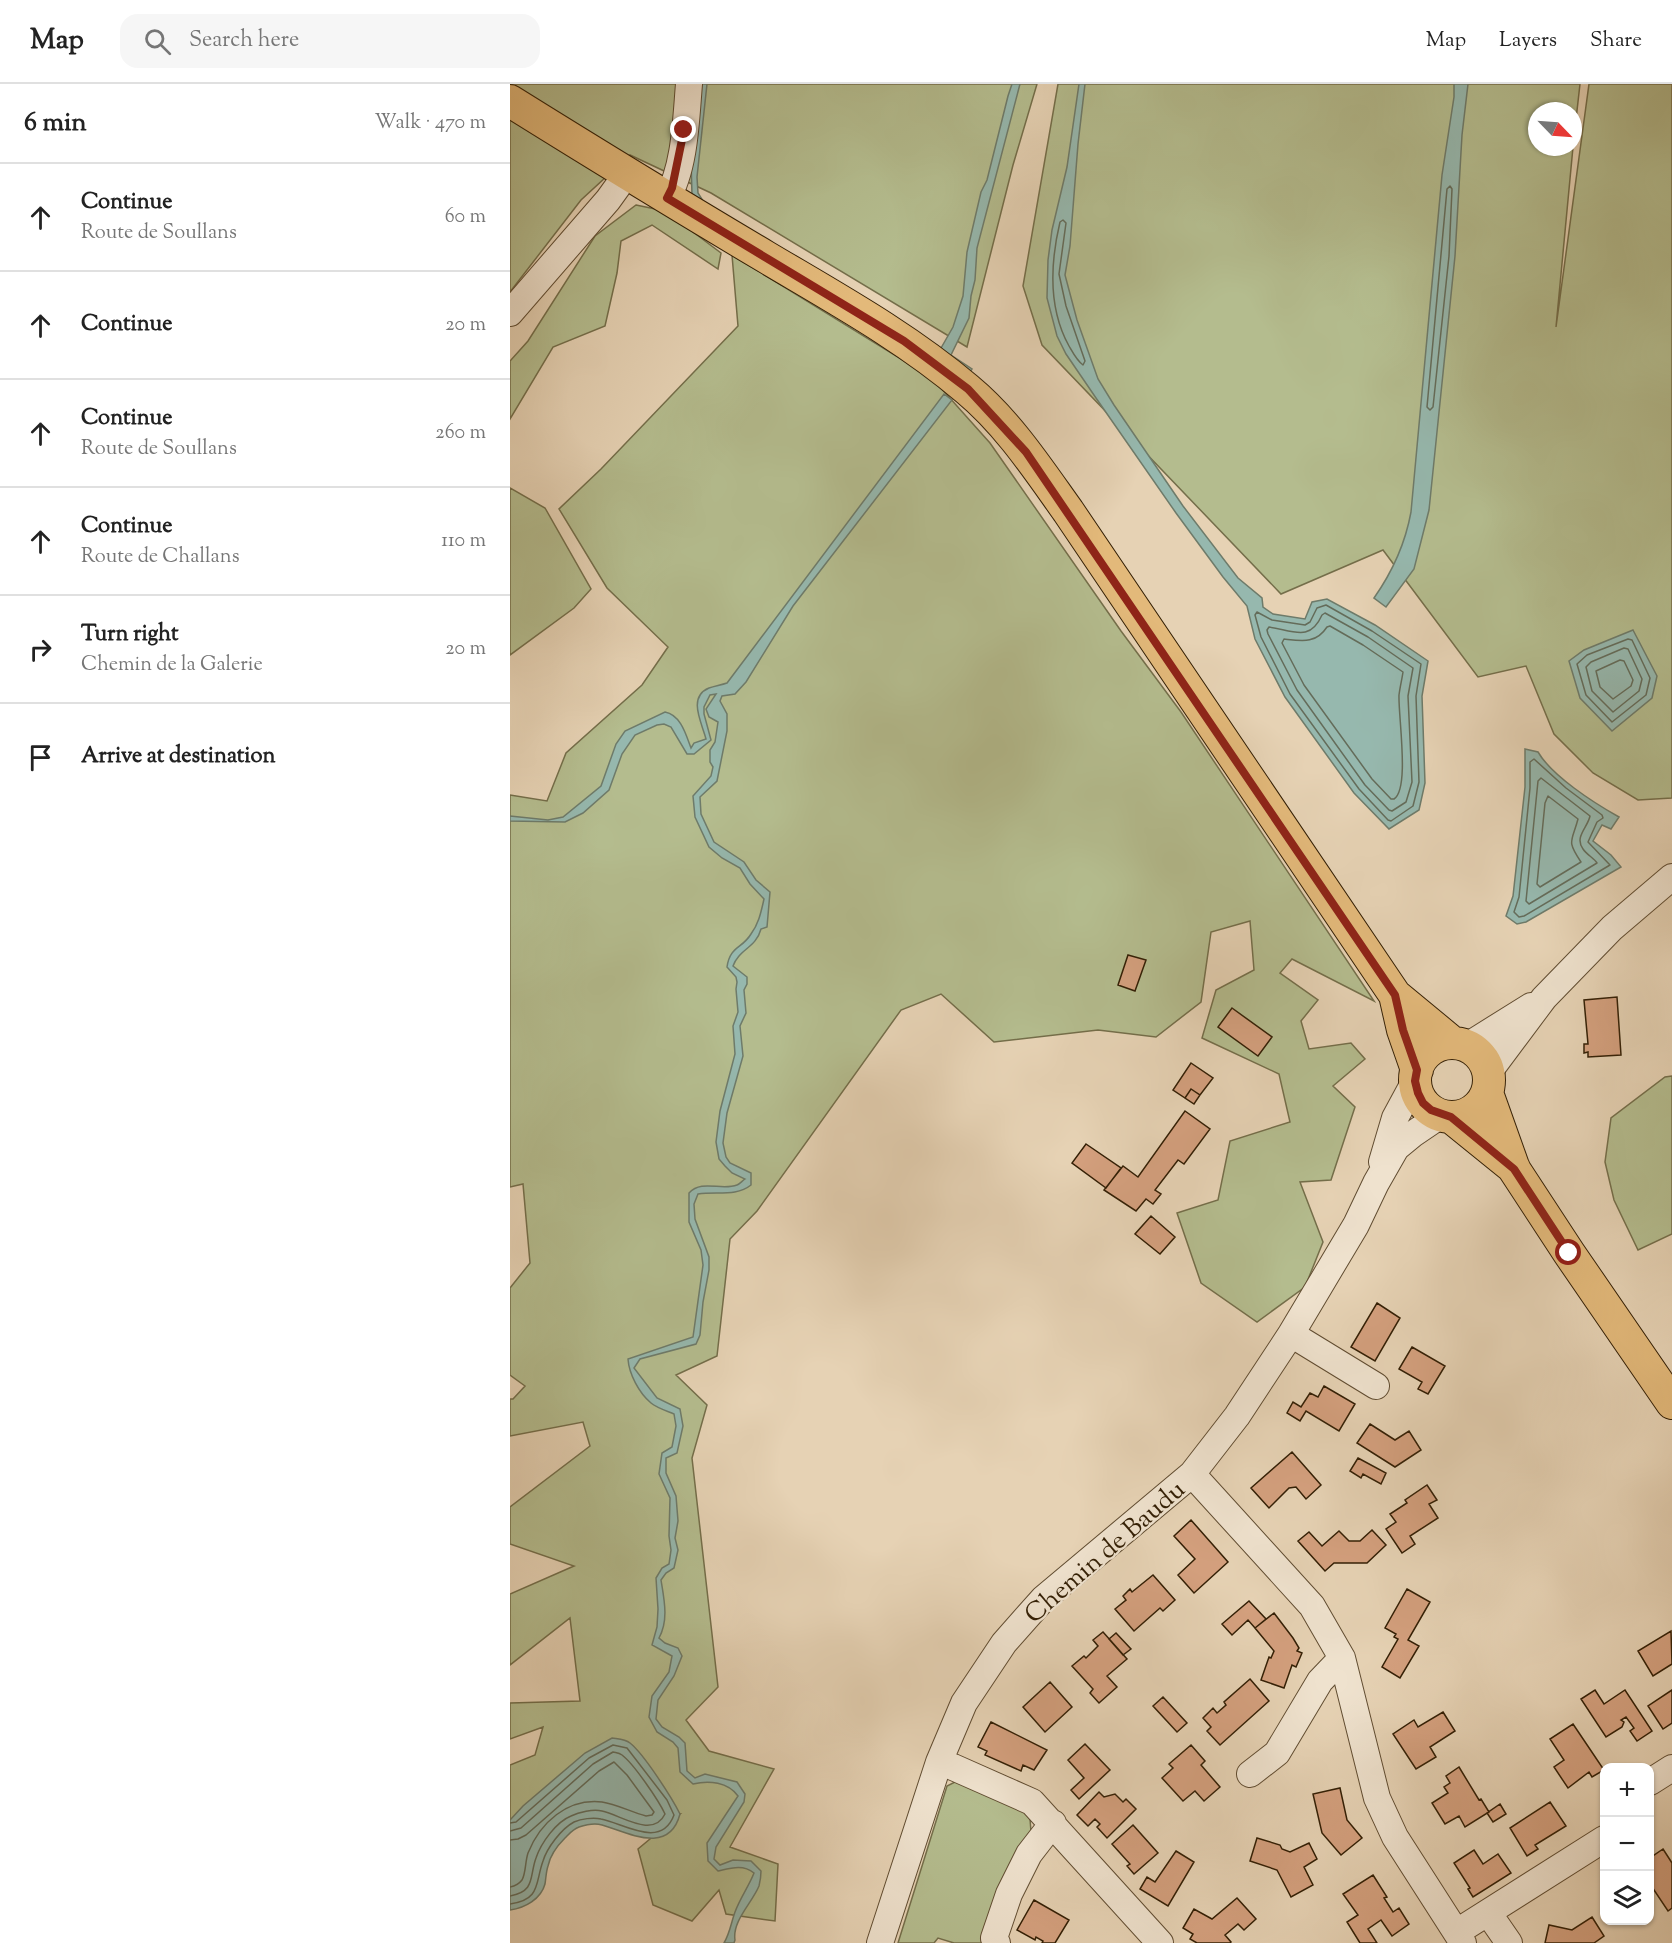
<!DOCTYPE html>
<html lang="en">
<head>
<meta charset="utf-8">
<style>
  :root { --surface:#fff; --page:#f6f6f6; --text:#222; --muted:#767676; --line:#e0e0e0 }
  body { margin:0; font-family:"Sorts Mill Goudy",serif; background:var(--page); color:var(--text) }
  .controls { position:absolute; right:18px; bottom:18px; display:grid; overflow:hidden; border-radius:12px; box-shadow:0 2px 4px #0004 }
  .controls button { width:54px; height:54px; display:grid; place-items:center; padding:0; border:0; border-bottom:2px solid var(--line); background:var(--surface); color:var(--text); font:30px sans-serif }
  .compass { position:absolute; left:1018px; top:18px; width:54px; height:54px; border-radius:50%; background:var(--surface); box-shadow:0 2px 4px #0004; rotate:115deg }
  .stop { position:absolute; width:18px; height:18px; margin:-14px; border:4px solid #8f2418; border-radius:50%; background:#fff }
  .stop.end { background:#8f2418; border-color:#fff; box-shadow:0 2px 6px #0008 }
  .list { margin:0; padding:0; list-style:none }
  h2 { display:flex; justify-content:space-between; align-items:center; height:78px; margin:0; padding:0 24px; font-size:26px }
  h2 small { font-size:20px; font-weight:400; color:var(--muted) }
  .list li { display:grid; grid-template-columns:39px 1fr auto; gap:18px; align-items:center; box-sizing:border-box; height:108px; padding:0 24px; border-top:2px solid var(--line) }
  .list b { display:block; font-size:22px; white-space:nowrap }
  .list p { margin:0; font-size:20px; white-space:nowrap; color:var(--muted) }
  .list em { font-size:20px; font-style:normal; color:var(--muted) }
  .icon { flex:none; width:33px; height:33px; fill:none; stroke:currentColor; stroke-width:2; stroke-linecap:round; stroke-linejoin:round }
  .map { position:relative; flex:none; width:1162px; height:1859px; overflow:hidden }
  header { display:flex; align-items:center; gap:36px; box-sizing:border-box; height:84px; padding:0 30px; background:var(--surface); border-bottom:2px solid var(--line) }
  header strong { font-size:28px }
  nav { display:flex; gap:33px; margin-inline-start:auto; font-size:21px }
  .search { width:420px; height:54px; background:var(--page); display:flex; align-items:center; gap:15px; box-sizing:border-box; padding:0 21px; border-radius:18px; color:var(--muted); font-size:22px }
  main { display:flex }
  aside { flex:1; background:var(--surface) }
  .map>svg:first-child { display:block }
  .green { fill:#b4bc8e; stroke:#746e4a; stroke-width:1.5 }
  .water { fill:#96b8ae; stroke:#6e7b6a; stroke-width:1.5 }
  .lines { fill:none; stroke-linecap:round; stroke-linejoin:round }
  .shore { stroke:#646c5a; stroke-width:1.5 }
  .building { fill:#d4a07e; stroke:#331f05; stroke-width:1.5 }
  .minor-casing { stroke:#604c31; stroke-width:28 }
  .major-casing { stroke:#331f05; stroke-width:34 }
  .minor { stroke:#efe2ce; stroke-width:26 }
  .major { stroke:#e3b97a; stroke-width:32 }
  .route { stroke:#8f2418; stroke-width:8 }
  .labels { text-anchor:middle; stroke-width:4.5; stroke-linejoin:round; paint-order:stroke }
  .street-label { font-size:26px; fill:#331f05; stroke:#efe2ce }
</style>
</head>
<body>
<header>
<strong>Map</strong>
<div class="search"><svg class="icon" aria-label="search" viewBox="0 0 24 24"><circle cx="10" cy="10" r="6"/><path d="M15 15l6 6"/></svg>Search here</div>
<nav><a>Map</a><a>Layers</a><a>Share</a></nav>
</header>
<main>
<aside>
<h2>6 min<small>Walk · 470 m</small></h2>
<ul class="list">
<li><svg class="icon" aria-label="ahead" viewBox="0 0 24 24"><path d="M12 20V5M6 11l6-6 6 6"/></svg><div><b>Continue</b><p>Route de Soullans</p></div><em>60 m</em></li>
<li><svg class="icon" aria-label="ahead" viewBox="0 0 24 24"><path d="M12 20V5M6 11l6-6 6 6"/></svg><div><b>Continue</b></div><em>20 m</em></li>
<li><svg class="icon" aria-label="ahead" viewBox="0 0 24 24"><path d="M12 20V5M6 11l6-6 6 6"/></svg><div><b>Continue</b><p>Route de Soullans</p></div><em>260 m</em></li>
<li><svg class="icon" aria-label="ahead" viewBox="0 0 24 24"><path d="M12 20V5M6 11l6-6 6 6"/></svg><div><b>Continue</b><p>Route de Challans</p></div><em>110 m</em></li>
<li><svg class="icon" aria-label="right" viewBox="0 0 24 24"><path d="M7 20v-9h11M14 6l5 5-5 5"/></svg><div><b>Turn right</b><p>Chemin de la Galerie</p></div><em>20 m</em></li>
<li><svg class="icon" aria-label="arrive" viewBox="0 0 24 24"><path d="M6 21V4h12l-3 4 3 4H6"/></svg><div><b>Arrive at destination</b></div></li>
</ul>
</aside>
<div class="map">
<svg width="1162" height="1859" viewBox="0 0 1162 1859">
  <rect width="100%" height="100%" fill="#e6d2b4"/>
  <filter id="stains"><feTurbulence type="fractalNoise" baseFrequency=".00333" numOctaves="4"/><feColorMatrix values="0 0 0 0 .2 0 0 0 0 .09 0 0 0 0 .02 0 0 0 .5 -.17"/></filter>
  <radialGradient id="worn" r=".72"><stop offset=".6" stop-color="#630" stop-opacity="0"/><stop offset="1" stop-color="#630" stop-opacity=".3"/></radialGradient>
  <path class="green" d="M0,0H527L503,81L457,263L201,109L120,71L71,116L0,208Z
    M548,0H1070L1063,62V27H1027V63H1063L1046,243L1079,0H1162V714L1128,716L1083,689L1044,650L1016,582L968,593L873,466L771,510L532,261L513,202Z
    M126,121L155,127L211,169L208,185L142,141L111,157L107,189L95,242L43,263L0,335V277L18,257L85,152Z
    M222,171L422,294L480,359L611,547L671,628L864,917L782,875L770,889L808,916L791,937L799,965L841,959L855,975L823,1002L845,1023L821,1096L790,1098L813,1158L795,1203L747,1238L691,1199L667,1129L708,1116L720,1057L780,1038L769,990L692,954L706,906L744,886L740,837L701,848L691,918L646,953L588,946L484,958L431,910L391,926L247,1127L220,1155L207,1272L166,1291L197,1321L182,1374L208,1603L176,1636L199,1667L264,1685L220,1763L268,1780L265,1837L216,1830L209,1806L182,1837L143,1821L128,1765L170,1730L0,1745V1681L25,1671L33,1643L0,1655V1619L70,1617L60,1534L0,1581V1510L64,1482L0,1460V1423L80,1362L73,1338L0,1352V1315H3L15,1302L0,1291V1204L20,1179L13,1100L0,1103V711L37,717L56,669L132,601L158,563L97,504L49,425L91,385L228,242Z
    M0,404L35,424L81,505L64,524L0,571Z
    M1162,992V1150L1128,1166L1104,1116L1095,1078L1101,1034L1155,993Z
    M456,1697L514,1725L520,1735L521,1748L508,1766L471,1859H444L428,1854L424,1859H388L437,1702L445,1698Z"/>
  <path class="water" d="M191,0H197L187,93L188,109L193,117L431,264L443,243L453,212L457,168L471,108L477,96L498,12L502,0H510L467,164L465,196L461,212L459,234L441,271L462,285L459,290L182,111L181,76Z
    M569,0H575L568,60L560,162L555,191L567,236L588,295L604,321L673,422L728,494L752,514L753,523L763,530L795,535L802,518L817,515L865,541L918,577L912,612L915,699L909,726L879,745L844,709L775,613L745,555L737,522L713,493L666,429L586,314L556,270L547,252L537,214L538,176L542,146L557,83Z
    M944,0H958L952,51L945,172L919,426L904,485L876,523L864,514C883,487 895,461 901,428L932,91L944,13Z
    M434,310L442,316L283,522L236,598L225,610L212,612L210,617L217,630V647L207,697L190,713L191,730L204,758L234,778L246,796L260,808L257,843L251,845C246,864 229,865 223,882L237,893V900L234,906L236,929L230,942L233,972L217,1029L213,1059L216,1073L220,1079L241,1089V1101C226,1113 207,1107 188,1110L184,1120L185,1135L199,1173V1186L193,1218L190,1251L186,1260L130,1275L124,1284L147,1314L170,1325L173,1342L167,1369L156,1374V1389L166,1412L168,1437L165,1454L168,1466L164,1484L156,1489L151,1496C154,1515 159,1536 149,1554L155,1559L168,1564L172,1572L164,1592L148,1616L146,1635L152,1643L169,1653L175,1659L177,1687L185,1694L195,1690L227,1698L235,1710L234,1718L206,1763L204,1775L210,1781L223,1776L241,1777L251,1787C251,1792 250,1798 249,1802C242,1819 222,1837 225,1856L224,1859H214C220,1849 221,1839 225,1828C230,1814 239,1802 244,1789C233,1780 221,1784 208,1787L198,1777L197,1759L228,1712C218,1698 199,1696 183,1700L170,1688L168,1664L163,1658L147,1648L139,1633L142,1612L159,1588L162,1572L142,1561L147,1543L148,1525L146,1494L152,1484L159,1480L161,1466L159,1452L160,1414L149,1390L152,1369L162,1363L166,1342L164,1330C157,1327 147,1324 141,1319C129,1309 119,1290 118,1275L183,1253L193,1181L191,1166L179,1138V1109C192,1095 211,1107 227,1101C230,1100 232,1097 235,1095L222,1089L215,1082L209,1075L206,1058L210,1027L225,970L223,942L228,928L226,905L227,898L226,893L217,883C220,862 232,865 241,850C249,839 251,828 254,815L240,800L230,784L212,774L199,763L185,733L183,712L201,692L203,683L200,678V666L205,658L208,638L199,633L196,625L206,610L200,611L194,623V630L201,656L184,670H177L161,643L154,640L147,641L125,651L112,670L99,706L73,729L55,738L0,737V732L38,736L53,733L91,702L106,660L115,647L155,628C171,631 176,651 181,664L184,659L196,655C192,639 177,613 199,604C205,602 211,601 217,599Z
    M1123,546L1147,592L1142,614L1102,647L1070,614L1059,577L1074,566Z
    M1015,665L1028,668C1042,692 1084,719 1109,733L1101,745L1092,741L1083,757L1101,771L1111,783L1016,838L1007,840L996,832L1003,812L1015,703Z
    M102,1654C108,1655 115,1655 120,1659C134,1670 162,1714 170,1730C159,1772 117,1748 92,1741C85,1739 75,1741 69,1743C63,1745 59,1750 55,1754C47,1762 40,1772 38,1782C36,1788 36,1794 35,1800C31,1815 15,1824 0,1826V1736L13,1722L75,1669Z"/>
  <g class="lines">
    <path class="shore" d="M940,102L942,105L939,172L923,323L920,326L917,323L937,105Z
      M553,136L556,139L549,190L556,222L575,277L573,281C567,277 563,269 559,262C538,224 540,180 550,138Z
      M816,521L862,547L911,580L906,612L909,698L903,722L881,737L878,736L849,705L780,610L751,553L745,531L747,528L762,536L795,541L800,538L807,524Z
      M815,529L858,553L903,584L898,612L902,698L896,718L882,727L879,726L855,701L787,606L758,550L757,546L759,543C784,547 800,558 812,531Z
      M820,542L853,561L893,588C892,595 890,603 889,611C888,631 900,705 884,715H881L862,695L794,601L772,559L774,555C792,557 806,560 817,543Z
      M1118,555L1122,556L1140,594L1136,611L1102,638L1076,611L1067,580L1077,571Z
      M1114,564L1118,565L1132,595L1129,607L1103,628L1082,607L1076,583L1081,578Z
      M1110,576L1114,577L1123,596L1121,602L1103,615L1090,603L1086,587Z
      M1024,675L1056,704L1092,731L1093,734L1087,738L1078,758L1100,781L1014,832L1009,833L1004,828L1009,813L1020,704V678Z
      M1031,694L1080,732C1078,743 1064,753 1073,765C1077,771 1084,774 1087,779L1019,820L1016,817L1028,697Z
      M1038,712L1068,735C1062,758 1056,756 1071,778L1030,803L1027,800L1035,719Z
      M0,1739L6,1738L79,1674L103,1661L117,1664L157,1716L164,1731C151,1766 113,1739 91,1735C83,1733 71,1735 64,1738C51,1745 37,1764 33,1777C25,1799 31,1816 0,1820
      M0,1747L11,1744L83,1680L103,1668C107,1669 109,1669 112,1671C124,1680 149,1717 155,1730C143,1755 111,1731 92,1727C83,1725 69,1728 61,1732C46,1738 31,1759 26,1774C19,1793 26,1807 0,1812
      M0,1756L8,1755L16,1751L89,1687L104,1678L117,1691L144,1728L142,1731L136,1732C121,1728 106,1720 92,1718C57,1714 30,1739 18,1769C15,1778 16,1789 12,1796C9,1800 5,1802 0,1803"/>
  </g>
  <path class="building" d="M618,871L636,876L625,907L608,901Z
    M1107,913L1111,971L1078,973V968L1074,969V960H1078L1074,916Z
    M722,924L762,953L748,972L708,943Z
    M681,979L703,994L690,1011L681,1005L675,1014L663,1006Z
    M681,1005L690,1011L684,1020L675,1014Z
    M675,1027L700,1045L674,1080L668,1076L645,1106L651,1110L643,1120L636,1115L626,1127L594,1106L613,1082L628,1093Z
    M576,1060L611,1084L596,1104L562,1079Z
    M641,1132L665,1153L650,1170L625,1150Z
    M867,1219L890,1234L865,1277L841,1263Z
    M902,1263L935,1282L918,1310L908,1305L912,1298L889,1285Z
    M814,1302L845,1320L829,1347L796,1327L790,1337L777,1329L783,1318L791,1323L800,1309L808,1313Z
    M860,1340L885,1356L899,1347L911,1366L885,1383L847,1359Z
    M782,1368L811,1401L796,1415L786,1403L779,1404L759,1424L741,1404Z
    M848,1374L876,1389L871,1400L853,1390L851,1394L840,1387Z
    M917,1401L927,1416L919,1420L928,1434L900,1452L905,1460L892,1469L876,1445L886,1438L880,1430L897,1419L895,1416Z
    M681,1436L718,1478L684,1509L668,1491L685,1475L664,1452Z
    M862,1446L876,1461L857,1479H824L815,1487L788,1457L799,1448L812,1462L829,1447L839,1457H850Z
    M643,1491L665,1516L653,1527L650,1524L624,1547L605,1525L616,1516L613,1512L620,1505L622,1508Z
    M897,1505L920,1518L898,1556L909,1562L890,1594L872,1583L888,1555L884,1553L886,1550L875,1544Z
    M739,1517L756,1535L745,1544L738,1536L722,1551L712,1540Z
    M764,1529L783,1554L789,1564L787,1567L792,1569L786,1583L782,1581L774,1604L751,1596L759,1573L761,1574L764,1567L745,1544Z
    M1161,1547L1162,1580L1143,1592L1128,1567Z
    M593,1548L617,1575L597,1592L607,1603L589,1619L580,1609L583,1605L562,1582L574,1572L576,1574L588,1562L583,1556Z
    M606,1549L621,1565L613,1571L599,1555Z
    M740,1595L759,1617L710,1661L697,1647L701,1643L693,1634L703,1624L707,1629L716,1621L714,1618Z
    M540,1598L562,1623L535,1648L513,1623Z
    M1085,1606L1094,1620L1115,1606L1142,1647L1127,1657L1120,1647L1124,1644L1116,1633L1111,1636L1114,1638L1112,1643L1096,1653L1071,1615Z
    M1162,1606V1639L1153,1645L1138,1622Z
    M653,1613L677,1639L667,1648L643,1622Z
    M933,1628L945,1647L920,1663L926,1673L906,1685L883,1650L904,1636L908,1643Z
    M481,1638L537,1666L524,1686L513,1681L511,1687L475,1671L477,1667L468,1663Z
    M1063,1640L1094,1686L1082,1693L1079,1688L1058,1704L1044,1683L1054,1676L1040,1655Z
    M575,1660L600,1686L569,1715L561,1706L574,1694L558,1676Z
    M681,1661L695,1677L691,1681L710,1703L694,1717L685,1707L673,1717L652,1694L663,1684L659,1680Z
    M949,1683L969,1716L971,1715L979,1728L955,1743L949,1732L935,1740L922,1719L938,1709L934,1703L940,1699L936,1692Z
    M830,1704L837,1736L852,1754L831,1771L812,1749L803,1710Z
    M589,1708L594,1713L605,1710L613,1718L616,1715L626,1725L597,1754L587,1743L590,1740L585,1735L578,1742L567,1731Z
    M1040,1718L1056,1742L1025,1761L1028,1765L1017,1772L1000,1744Z
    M990,1720L996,1730L983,1738L977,1729Z
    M623,1741L648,1769L624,1790L617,1782L620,1780L602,1760Z
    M747,1754L770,1761L772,1765L780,1768L799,1759L807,1775L794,1783L803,1801L781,1813L767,1786L740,1777Z
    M1153,1765L1162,1779V1824L1158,1827L1140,1800V1774Z
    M964,1766L973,1780L988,1770L1001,1789L963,1813L958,1805L960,1804L944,1779Z
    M666,1767L684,1778L658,1822L630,1805L637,1793L645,1798Z
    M863,1791L877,1813L874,1814L883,1828L889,1824L899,1840L882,1852L871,1836L858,1845L867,1859H850L837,1838L848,1831L833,1810Z
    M727,1814L746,1835L734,1846L728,1840L715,1851L721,1858L720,1859H687L680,1855L683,1850L673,1844L684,1825L702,1835Z
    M524,1816L559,1836L545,1859H532L533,1857L526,1853L525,1856L507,1846Z
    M1082,1833L1094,1852L1084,1859H1035L1039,1841L1062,1846Z"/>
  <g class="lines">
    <defs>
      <path id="minor" d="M157,114C175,84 176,35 179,0
        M0,229L98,116L116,91
        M957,962L1021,922
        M978,989L1034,914L1102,844L1162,793
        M872,1078L885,1034L905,997
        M781,1250L866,1302
        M682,1390L802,1522L832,1574L867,1714L885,1753L953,1859
        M429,1678L443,1683L522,1718L650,1859
        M740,1690L767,1669L810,1597L832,1574
        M1140,1698L1162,1684
        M979,1830L999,1859
        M947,1848L1094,1755
        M370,1859L429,1678L454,1619L494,1559L533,1515L682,1390L727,1332L781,1250L846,1141L866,1099L886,1064L903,1050L931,1031
        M487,1859L484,1854L499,1810L519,1770L543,1739"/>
      <path id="major" d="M0,17C85,70 170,122 256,173C325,214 396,253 457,305C498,339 528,385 558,427L885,911L943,959
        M885,911L893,946L907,986
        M905 996a37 37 0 1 1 74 0a37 37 0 1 1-74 0Z
        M977,1009L1004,1085L1059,1169L1162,1319
        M941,1033L1004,1084"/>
    </defs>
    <use href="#minor" class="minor-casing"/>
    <use href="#major" class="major-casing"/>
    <use href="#minor" class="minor"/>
    <use href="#major" class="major"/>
  </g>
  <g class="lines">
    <path class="route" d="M174,46L162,104L157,114L394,257L458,305L516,368L885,911L893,946L907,986L905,997L908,1009L913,1019L921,1026L941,1033L1004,1085L1059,1169"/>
  </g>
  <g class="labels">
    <g class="street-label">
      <text transform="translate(594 1467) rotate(-41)" y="9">Chemin de Baudu</text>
    </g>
  </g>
  <rect width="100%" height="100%" filter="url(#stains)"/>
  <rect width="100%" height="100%" fill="url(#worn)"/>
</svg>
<div class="controls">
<button>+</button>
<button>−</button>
<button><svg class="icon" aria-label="layers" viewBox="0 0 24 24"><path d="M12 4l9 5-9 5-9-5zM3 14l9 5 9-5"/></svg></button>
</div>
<svg class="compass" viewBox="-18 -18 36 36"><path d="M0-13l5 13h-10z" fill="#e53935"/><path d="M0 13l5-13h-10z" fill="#767676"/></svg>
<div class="stop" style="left:1059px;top:1169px"></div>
<div class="stop end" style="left:174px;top:46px"></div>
</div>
</main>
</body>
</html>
